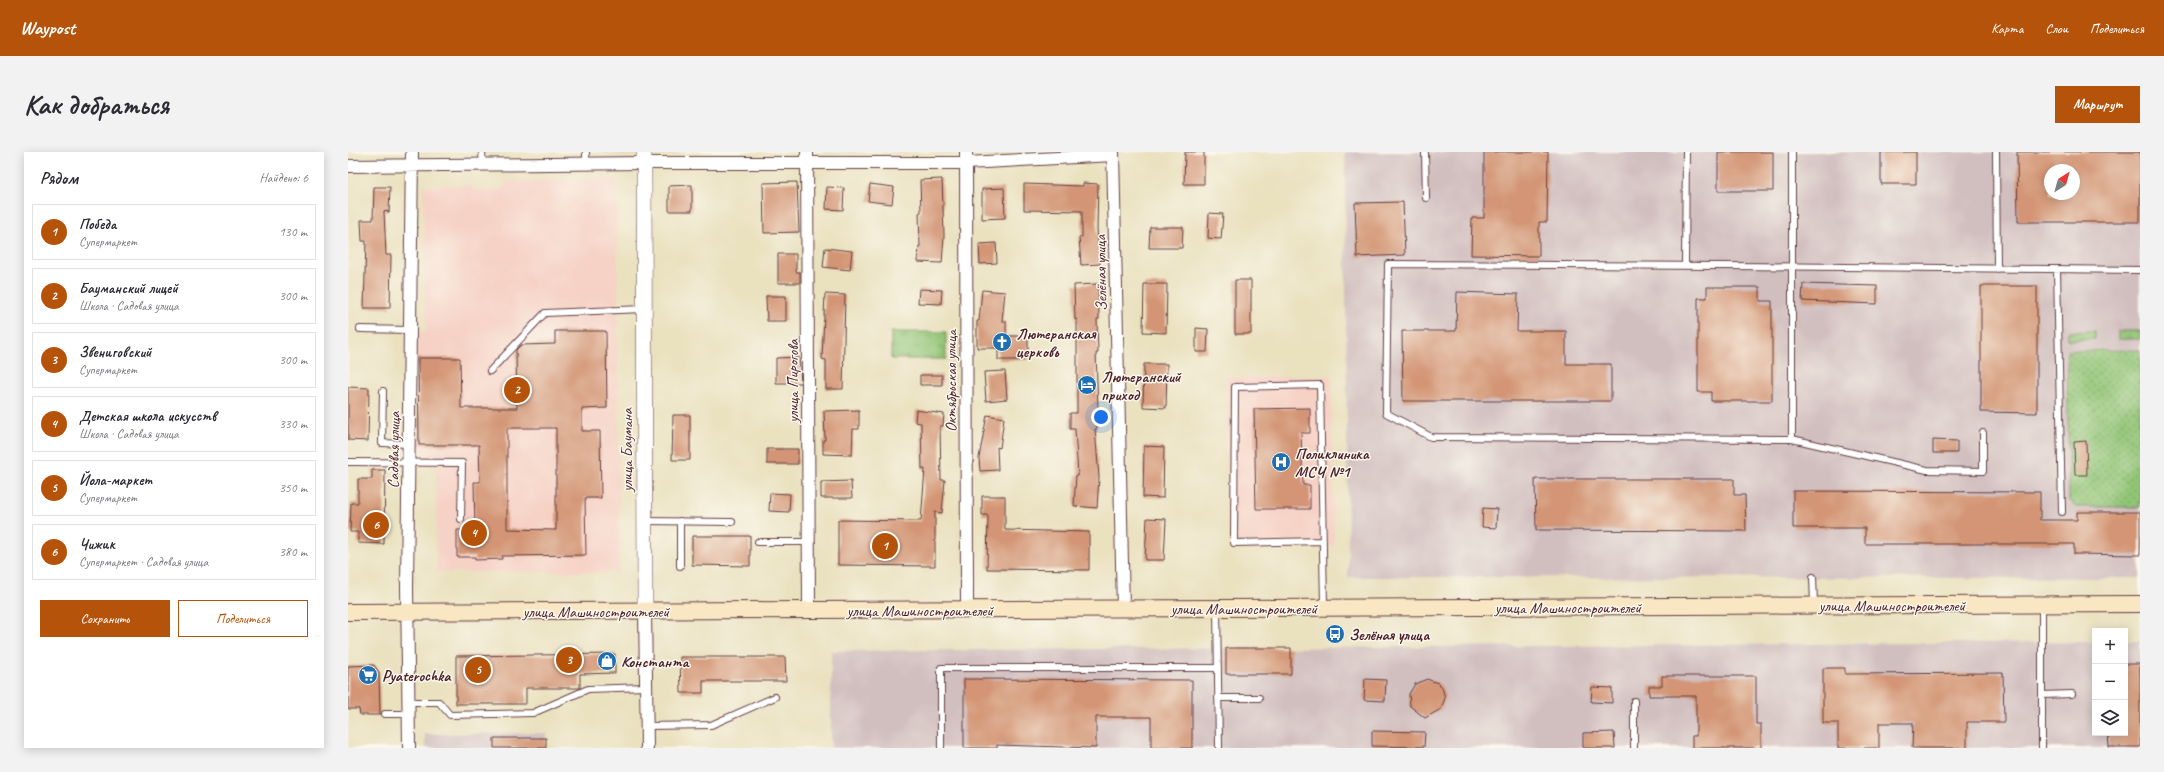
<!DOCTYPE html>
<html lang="ru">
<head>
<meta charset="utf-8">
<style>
  :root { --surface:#fff; --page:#f2f2f3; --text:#2b2b33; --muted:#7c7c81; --line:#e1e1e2; --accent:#b45309 }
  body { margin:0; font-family:Caveat,sans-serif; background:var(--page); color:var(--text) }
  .controls { position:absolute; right:12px; bottom:12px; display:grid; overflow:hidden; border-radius:0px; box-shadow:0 2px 10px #0003 }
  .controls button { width:36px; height:36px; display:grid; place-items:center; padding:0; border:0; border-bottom:1px solid var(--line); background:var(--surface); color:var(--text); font:20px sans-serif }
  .compass { position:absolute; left:1696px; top:12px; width:36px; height:36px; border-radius:50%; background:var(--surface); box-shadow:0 2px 10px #0003; rotate:37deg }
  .you { position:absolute; left:753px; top:265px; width:14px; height:14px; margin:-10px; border:3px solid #fff; border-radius:50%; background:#1a73e8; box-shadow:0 0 0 6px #1a73e833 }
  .badge { display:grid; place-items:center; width:26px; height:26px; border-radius:50%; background:var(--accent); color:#fff; font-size:13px; font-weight:700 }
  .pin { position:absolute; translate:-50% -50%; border:2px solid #fff; box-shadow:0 1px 4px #0006 }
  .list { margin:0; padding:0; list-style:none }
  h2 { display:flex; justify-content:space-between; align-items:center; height:52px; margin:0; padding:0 16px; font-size:17px }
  h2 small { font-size:13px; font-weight:400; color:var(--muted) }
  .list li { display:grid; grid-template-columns:26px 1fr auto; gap:12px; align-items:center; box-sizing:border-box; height:56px; margin:0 8px 8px; padding:0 8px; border:1px solid var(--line); border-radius:0px }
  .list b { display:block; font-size:15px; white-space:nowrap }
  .list p { margin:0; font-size:13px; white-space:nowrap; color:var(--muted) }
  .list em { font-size:13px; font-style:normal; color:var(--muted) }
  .actions { display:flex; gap:8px; padding:12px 16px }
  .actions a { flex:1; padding:9px 0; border:1px solid var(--accent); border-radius:0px; text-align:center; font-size:14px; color:var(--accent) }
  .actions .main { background:var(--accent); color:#fff }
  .icon { flex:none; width:22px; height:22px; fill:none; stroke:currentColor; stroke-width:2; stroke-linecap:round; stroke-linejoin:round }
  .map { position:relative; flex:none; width:1792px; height:596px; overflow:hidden; border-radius:0px }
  header { display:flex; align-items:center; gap:24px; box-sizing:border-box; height:56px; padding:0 20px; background:var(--accent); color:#fff }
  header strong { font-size:19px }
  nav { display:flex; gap:22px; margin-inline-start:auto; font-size:14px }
  .intro { display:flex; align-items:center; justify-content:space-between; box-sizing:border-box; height:96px; padding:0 24px }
  h1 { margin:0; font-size:28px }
  .button { padding:10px 18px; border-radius:0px; background:var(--accent); color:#fff; font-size:14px; font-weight:700 }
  main { display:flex; gap:24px; padding:0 24px }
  aside { flex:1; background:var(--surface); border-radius:0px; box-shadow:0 2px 10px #0003 }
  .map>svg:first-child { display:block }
  .built { fill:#f6d1c5 }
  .industrial { fill:#d1bfbf; fill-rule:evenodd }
  .grass { fill:url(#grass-tufts); stroke:#6e7250 }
  .garden { fill:url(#garden-dots); stroke:#6e7250 }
  .building { fill:#d39574; fill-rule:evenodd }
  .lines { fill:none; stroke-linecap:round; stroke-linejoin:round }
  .service-casing { stroke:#623c41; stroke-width:8 }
  .minor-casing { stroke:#623c41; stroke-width:14 }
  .tertiary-casing { stroke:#623c41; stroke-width:16 }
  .secondary-casing { stroke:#623c41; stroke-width:18 }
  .service { stroke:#fff; stroke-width:6 }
  .minor { stroke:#fff; stroke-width:12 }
  .tertiary { stroke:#fff; stroke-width:15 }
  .secondary { stroke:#f9e7c3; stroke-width:16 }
  .labels { text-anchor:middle; stroke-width:3; stroke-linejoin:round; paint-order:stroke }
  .street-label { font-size:16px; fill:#4a1f2b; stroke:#fbf7ec }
  .poi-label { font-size:16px; font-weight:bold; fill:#4a1f2b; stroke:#fbf7ec; text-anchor:start }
</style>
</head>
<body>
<header>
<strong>Waypost</strong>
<nav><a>Карта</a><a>Слои</a><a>Поделиться</a></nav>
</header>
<div class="intro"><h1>Как добраться</h1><a class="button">Маршрут</a></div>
<main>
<aside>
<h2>Рядом<small>Найдено: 6</small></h2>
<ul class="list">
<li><span class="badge">1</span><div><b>Победа</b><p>Супермаркет</p></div><em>130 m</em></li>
<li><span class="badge">2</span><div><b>Бауманский лицей</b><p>Школа · Садовая улица</p></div><em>300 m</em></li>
<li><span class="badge">3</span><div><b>Звениговский</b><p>Супермаркет</p></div><em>300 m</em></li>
<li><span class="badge">4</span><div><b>Детская школа искусств</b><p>Школа · Садовая улица</p></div><em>330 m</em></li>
<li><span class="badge">5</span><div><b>Йола-маркет</b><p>Супермаркет</p></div><em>350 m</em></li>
<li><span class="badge">6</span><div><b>Чижик</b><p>Супермаркет · Садовая улица</p></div><em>380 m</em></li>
</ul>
<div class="actions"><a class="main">Сохранить</a><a>Поделиться</a></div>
</aside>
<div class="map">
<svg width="1792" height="596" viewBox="0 0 1792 596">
  <defs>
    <pattern id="grass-tufts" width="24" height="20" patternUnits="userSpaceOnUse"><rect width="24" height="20" fill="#91c576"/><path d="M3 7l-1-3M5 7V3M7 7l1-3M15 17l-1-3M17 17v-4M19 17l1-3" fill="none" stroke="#789f61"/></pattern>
    <pattern id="garden-dots" width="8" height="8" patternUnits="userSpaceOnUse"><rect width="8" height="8" fill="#91c576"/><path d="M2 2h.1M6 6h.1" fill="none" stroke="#789f61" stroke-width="1.8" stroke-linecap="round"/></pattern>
  </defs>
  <rect width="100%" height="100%" fill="#fbf7ec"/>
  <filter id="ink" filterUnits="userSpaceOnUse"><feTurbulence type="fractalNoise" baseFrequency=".025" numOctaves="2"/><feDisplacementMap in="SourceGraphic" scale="8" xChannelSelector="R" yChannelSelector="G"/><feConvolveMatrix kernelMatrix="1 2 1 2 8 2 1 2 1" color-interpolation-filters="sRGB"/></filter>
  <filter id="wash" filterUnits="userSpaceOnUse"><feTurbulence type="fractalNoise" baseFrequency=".012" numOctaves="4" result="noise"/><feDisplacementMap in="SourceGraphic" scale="16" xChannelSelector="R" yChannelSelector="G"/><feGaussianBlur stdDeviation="0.9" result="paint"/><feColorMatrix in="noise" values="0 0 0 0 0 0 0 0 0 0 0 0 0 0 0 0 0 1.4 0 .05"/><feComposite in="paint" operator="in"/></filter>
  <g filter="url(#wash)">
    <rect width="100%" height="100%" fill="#eae1bf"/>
    <path class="built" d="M269,27L271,420H88V310L70,295L68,181L78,180L75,34L124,33V38H156L157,29Z
      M983,224L986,394L882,396L879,226Z"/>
    <path class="industrial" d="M997,0H1792V426L1000,425ZM1702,18H1726V42H1702Z
      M1777,489H1792V596H483V499L1747,490V581H1777Z
      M198,581V596H77V582Z"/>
    <path class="grass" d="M1747,179V187L1720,188V180Z
      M1770,179H1792V187H1770Z
      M543,180H598V207H543Z"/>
    <path class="garden" d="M1792,198V355H1728L1721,348L1719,199Z"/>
    <g id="blocks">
      <path class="building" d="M837,0H856V32H836Z
        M1136,0H1200L1199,70H1191V104L1123,103L1124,66H1136Z
        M1370,0H1425V39H1370Z
        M1533,0H1568V32H1533Z
        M1669,0H1792V70H1670ZM1702,18H1726V42H1702Z
        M594,27L596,84L594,111L570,110L571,94H572L571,61L573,60L572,28Z
        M449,30L451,80L416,81L415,31Z
        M735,31L750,32L749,77L752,112L733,113L731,85H734V59L676,58V32L735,34Z
        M522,32L546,35L544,52L520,49Z
        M344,33V59H321V34Z
        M26,35H42L41,60L36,59L38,103H43L42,156H16L18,89H14L13,68H25Z
        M479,35L496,36L495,58L478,57Z
        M656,36L657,66L634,67V37Z
        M1055,50L1057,103L1009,105L1007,51Z
        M861,61L875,62L873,87L860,86Z
        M802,75H835L834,96H801Z
        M648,91L649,111L632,112L631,92Z
        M477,96L504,99L502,118L475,115Z
        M430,102H448V120H452V131H430Z
        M887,128H903V182H887Z
        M750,132L751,167H749L750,201H748L750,257H748L749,277H747L751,325L749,356L726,354L728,323H730L727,277H722V261H729V167L727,168L726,133Z
        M796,132H819L818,181L795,180Z
        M1455,132L1529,134V152L1454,149Z
        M1633,134H1689V261L1633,260Z
        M1359,135H1412V149H1424V249H1363V240H1350V146H1359Z
        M571,137L594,138L593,152L570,151Z
        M634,138L657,140L654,169H658V184H680V208H650V196H629V169H631Z
        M1109,140L1170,142L1169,179H1218V212H1263V249H1055L1054,179H1108Z
        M477,142L497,143L495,237H478V208L474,207Z
        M418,144H438V169H419Z
        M848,176L860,177L859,200H848Z
        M207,179H258L259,256L234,257V279H252L253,346H237L238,403L154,404V407L127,408V405H109V378H127L126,330H132L131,293H71L70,206H112L113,256H169L168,198L173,193L207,192ZM159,276H208V378L159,377Z
        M451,205L453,231H428V206Z
        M796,212H819L818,256L795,255Z
        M657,219L659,247L638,249L636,220Z
        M572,223H594V233H572Z
        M0,235L21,236L20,289L0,288Z
        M962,256V281H953L955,333H962V357H908L906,257Z
        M511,258V277H505L504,303L475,302V288H477L476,259Z
        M568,258L596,262L595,274H592L593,328H597L594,361L587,360V414L490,413V368L573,369L577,317H574L573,271L567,270Z
        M325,263H342V308H324Z
        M639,263L656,266L652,296L649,295L650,318L632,319L631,306Z
        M1585,288L1609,289V301H1585Z
        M1738,289L1739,323H1727L1726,290Z
        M796,294L816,295L815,346L795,345Z
        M419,297H450V312H419Z
        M24,318H37L36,392L10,391V380H2L3,351H10V327H24Z
        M1187,327H1386V343H1397L1398,379L1188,378Z
        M503,329L504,346H473V330Z
        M1445,339L1692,340V368H1729V360H1792V403L1726,402V392H1517V376H1445Z
        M422,341L442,342L441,360L421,359Z
        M634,344H657V378L741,380V418L639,417L640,363H634Z
        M1135,356L1149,357L1148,376L1134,375Z
        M799,366L818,367L816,408H797Z
        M344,384H402V414L344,413Z
        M878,496H943V522H878Z
        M267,502V521L232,522V536H178V552H108V504Z
        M332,505H437L438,529H355V541H333Z
        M1777,512H1792V595H1761L1760,581H1777Z
        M26,513L31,520L32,563H12L11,557H0V514Z
        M1475,516H1497V522L1655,521L1656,570H1619V596H1564L1565,571H1531V596H1490V571H1475Z
        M1314,524H1408V572H1413V596H1344V584H1348V544H1301V534H1314Z
        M616,527L844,528V596H803V565H748V596L649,593V596H616Z
        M1017,527L1038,528L1037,549L1016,548Z
        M1079,527L1090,531L1094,535L1097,546L1093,557L1077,566L1062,554L1061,542L1067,532Z
        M1244,535L1264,536V551L1243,550Z
        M1024,579L1077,580L1076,595L1024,594Z
        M1266,580L1267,596H1235V581Z
        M146,586H198V596H146Z"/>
    </g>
  </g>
  <g filter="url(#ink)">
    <use href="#blocks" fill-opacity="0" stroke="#623c41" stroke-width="1"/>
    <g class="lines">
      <defs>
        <path id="service" d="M134,0L135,13
          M1077,0L1078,46
          M1444,0V287L1083,285L1038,261L1040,112C1291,112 1541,116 1792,118
          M1648,0L1649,117
          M238,12V0
          M1337,114L1338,0
          M1709,117L1714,360
          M12,177L62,178
          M142,219L197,161L296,157
          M35,239L34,291L61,292
          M1444,287L1579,318L1635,319V281
          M0,310L114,311L113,367
          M296,369L384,370
          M975,389L886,391L887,235L972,233L976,454
          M410,390H461
          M332,414V369
          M1465,425L1466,452
          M1694,454V596
          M869,456L871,596
          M1694,543L1724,542
          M870,546H911
          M60,550H91L102,563L185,561L240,537L297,535
          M37,562H60
          M298,574L363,573L427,545
          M593,596V516H870
          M1286,596V549"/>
        <path id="minor" d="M459,0L461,458
          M618,0L619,457
          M765,0L775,457
          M0,14L296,11H618L765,3
          M297,459L299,596
          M61,596L59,435L64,0"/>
        <path id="tertiary" d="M296,0L297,459"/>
        <path id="secondary" d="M0,460L1792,452"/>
      </defs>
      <use href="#service" class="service-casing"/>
      <use href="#minor" class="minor-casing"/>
      <use href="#tertiary" class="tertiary-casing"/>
      <use href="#secondary" class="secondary-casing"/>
      <use href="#service" class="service"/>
      <use href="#minor" class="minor"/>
      <use href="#tertiary" class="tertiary"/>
      <use href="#secondary" class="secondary"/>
    </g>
  </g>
  <defs>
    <symbol id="church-disc" viewBox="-11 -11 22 22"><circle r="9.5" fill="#1f6fb2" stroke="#fbf7ec"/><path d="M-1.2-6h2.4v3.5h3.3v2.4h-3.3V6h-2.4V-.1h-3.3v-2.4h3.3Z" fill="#fff"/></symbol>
    <symbol id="hotel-disc" viewBox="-11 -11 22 22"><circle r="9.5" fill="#1f6fb2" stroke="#fbf7ec"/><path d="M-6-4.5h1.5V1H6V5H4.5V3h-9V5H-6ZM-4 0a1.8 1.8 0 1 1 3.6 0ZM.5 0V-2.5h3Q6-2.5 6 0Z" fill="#fff"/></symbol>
    <symbol id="hospital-disc" viewBox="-11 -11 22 22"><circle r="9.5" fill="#1f6fb2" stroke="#fbf7ec"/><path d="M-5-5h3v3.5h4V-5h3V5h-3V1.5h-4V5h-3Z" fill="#fff"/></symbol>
    <symbol id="bus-disc" viewBox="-11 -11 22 22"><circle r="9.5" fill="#1f6fb2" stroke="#fbf7ec"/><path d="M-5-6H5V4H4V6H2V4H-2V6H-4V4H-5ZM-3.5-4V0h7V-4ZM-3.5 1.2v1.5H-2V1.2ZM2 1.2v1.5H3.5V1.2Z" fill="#fff"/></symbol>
    <symbol id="shop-disc" viewBox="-11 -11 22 22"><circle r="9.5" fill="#1f6fb2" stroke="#fbf7ec"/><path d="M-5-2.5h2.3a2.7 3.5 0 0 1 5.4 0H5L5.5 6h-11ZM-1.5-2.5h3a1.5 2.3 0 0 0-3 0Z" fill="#fff"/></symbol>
    <symbol id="supermarket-disc" viewBox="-11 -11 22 22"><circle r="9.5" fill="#1f6fb2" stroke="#fbf7ec"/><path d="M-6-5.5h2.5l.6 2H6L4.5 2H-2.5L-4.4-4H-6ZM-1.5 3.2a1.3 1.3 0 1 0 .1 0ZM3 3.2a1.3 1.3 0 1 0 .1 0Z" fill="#fff"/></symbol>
  </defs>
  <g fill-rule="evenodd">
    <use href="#church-disc" x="643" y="179" width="22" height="22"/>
    <use href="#hotel-disc" x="728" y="222" width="22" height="22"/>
    <use href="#hospital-disc" x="922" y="299" width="22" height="22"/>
    <use href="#bus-disc" x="976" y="471" width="22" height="22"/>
    <use href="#shop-disc" x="248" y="498" width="22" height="22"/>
    <use href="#supermarket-disc" x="9" y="512" width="22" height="22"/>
  </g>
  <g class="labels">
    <g class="street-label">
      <text transform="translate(752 121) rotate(-91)" y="6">Зелёная улица</text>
      <text transform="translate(444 229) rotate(-90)" y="6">улица Пирогова</text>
      <text transform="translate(602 229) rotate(-90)" y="6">Октябрьская улица</text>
      <text transform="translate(45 298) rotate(-89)" y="6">Садовая улица</text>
      <text transform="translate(278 298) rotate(-90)" y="6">улица Баумана</text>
      <text x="1544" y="459">улица Машиностроителей</text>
      <text x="1220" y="461">улица Машиностроителей</text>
      <text x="896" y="462">улица Машиностроителей</text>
      <text x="572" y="464">улица Машиностроителей</text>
      <text x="248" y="465">улица Машиностроителей</text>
    </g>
    <g class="poi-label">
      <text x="668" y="187">Лютеранская<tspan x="668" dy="18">церковь</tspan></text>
      <text x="753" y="230">Лютеранский<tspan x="753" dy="18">приход</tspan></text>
      <text x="947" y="307">Поликлиника<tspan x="947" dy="18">МСЧ №1</tspan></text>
      <text x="1001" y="488">Зелёная улица</text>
      <text x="273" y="515">Константа</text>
      <text x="34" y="529">Pyaterochka</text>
    </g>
  </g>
</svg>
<div class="controls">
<button>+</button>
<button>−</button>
<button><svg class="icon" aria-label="layers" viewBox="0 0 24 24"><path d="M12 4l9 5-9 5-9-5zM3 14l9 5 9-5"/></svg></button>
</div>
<svg class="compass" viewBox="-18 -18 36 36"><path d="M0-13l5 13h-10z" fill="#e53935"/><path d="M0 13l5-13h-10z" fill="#7c7c81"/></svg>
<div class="you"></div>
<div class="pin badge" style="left:537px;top:394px">1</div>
<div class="pin badge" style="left:169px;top:238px">2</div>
<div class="pin badge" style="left:221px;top:508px">3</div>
<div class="pin badge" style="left:126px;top:381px">4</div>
<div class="pin badge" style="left:130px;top:518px">5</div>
<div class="pin badge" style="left:28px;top:373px">6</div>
</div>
</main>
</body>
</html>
